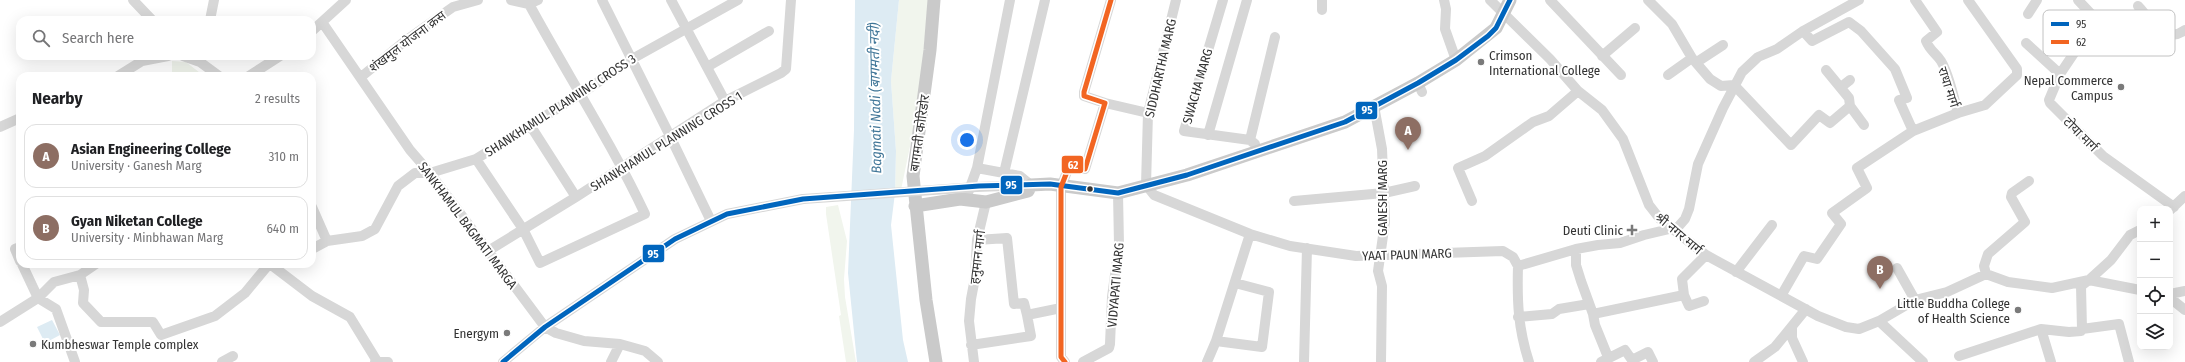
<!DOCTYPE html>
<html lang="en">
<head>
<meta charset="utf-8">
<style>
  :root { --surface:#fff; --page:#f6f6f6; --text:#202124; --muted:#757577; --line:#e0e0e0; --accent:#2563eb }
  body { margin:0; font-family:"Fira Sans Condensed","Noto Sans Devanagari",sans-serif; background:var(--page); color:var(--text) }
  .controls { position:absolute; right:12px; bottom:12px; display:grid; overflow:hidden; border-radius:8px; box-shadow:0 4px 16px #0002 }
  .controls button { width:36px; height:36px; display:grid; place-items:center; padding:0; border:0; border-bottom:1px solid var(--line); background:var(--surface); color:var(--text); font:20px sans-serif }
  .you { position:absolute; left:967px; top:140px; width:14px; height:14px; margin:-10px; border:3px solid #fff; border-radius:50%; background:#1a73e8; box-shadow:0 0 0 6px #1a73e833 }
  .badge { display:grid; place-items:center; width:26px; height:26px; border-radius:50%; background:var(--accent); color:#fff; font-size:13px; font-weight:700 }
  .pin { position:absolute; translate:-50% -33px; filter:drop-shadow(0 1px 2px #0008) }
  .pin::after { content:''; position:absolute; top:21px; width:14px; height:12px; background:inherit; clip-path:polygon(0 0,100% 0,50% 100%) }
  .list { margin:0; padding:0; list-style:none }
  h2 { display:flex; justify-content:space-between; align-items:center; height:52px; margin:0; padding:0 16px; font-size:17px }
  h2 small { font-size:13px; font-weight:400; color:var(--muted) }
  .list li { display:grid; grid-template-columns:26px 1fr auto; gap:12px; align-items:center; box-sizing:border-box; height:64px; margin:0 8px 8px; padding:0 8px; border:1px solid var(--line); border-radius:12px }
  .list b { display:block; font-size:15px; white-space:nowrap }
  .list p { margin:0; font-size:13px; white-space:nowrap; color:var(--muted) }
  .list em { font-size:13px; font-style:normal; color:var(--muted) }
  .icon { flex:none; width:22px; height:22px; fill:none; stroke:currentColor; stroke-width:2; stroke-linecap:round; stroke-linejoin:round }
  .map { position:relative; flex:none; width:2185px; height:362px; overflow:hidden }
  .search { position:absolute; background:var(--surface); box-shadow:0 4px 16px #0002; left:16px; top:16px; width:300px; height:44px; display:flex; align-items:center; gap:10px; box-sizing:border-box; padding:0 14px; border-radius:12px; color:var(--muted); font-size:15px }
  .panel { position:absolute; background:var(--surface); box-shadow:0 4px 16px #0002; left:16px; top:72px; width:300px; height:196px; border-radius:12px }
  .map>svg:first-child { display:block }
  .green { fill:#f1f5ed }
  .water { fill:#ddebf3 }
  .lines { fill:none; stroke-linecap:round; stroke-linejoin:round }
  .minor { stroke:#d7d7d7; stroke-width:10 }
  .major { stroke:#cacaca; stroke-width:13 }
  .minor-bridge { stroke:#d7d7d7; stroke-width:10 }
  .bus-1-casing { stroke:#fff; stroke-width:8 }
  .bus-2-casing { stroke:#fff; stroke-width:8 }
  .bus-1 { stroke:#0065bd; stroke-width:5 }
  .bus-2 { stroke:#f26522; stroke-width:5 }
  .poi-dot { fill:#7a7a7a; stroke:#fff; stroke-width:1.5 }
  .bus-dot { fill:#333; stroke:#fff; stroke-width:1.5 }
  .labels { text-anchor:middle; stroke-width:4; stroke-linejoin:round; paint-order:stroke }
  .street-label { font-size:13px; fill:#333; stroke:#fff }
  .poi-label { font-size:13px; fill:#333; stroke:#fff; text-anchor:end }
  .water-label { font-size:14px; font-style:italic; fill:#3f7597; stroke:#fff }
  .key { fill:#fff; stroke:#c2c2c2; stroke-width:1 }
  .key-label { font-size:11px; fill:#333 }
  .line-badge { stroke:#fff; stroke-width:1.5 }
  .badge-label { font-size:11px; text-anchor:middle; font-weight:bold; fill:#fff }
</style>
</head>
<body>
<div class="map">
<svg width="2185" height="362" viewBox="0 0 2185 362">
  <rect width="100%" height="100%" fill="#fff"/>
  <path class="green" d="M899,0H928L920,98L901,190L895,193L896,151L891,81Z
    M172,61L186,62L204,76H172Z
    M838,205L847,241L844,279L845,297L856,362H846L839,316L841,315L826,214V207Z"/>
  <path class="water" d="M855,0H899L891,81L896,151L895,193L891,225L903,340L908,362H857L848,273L854,130Z
    M52,320L60,335L45,343L37,327Z"/>
  <g class="lines">
    <path class="minor" d="M133,0L152,20
      M511,0L529,4L538,0
      M602,0L670,136L711,221
      M671,0L725,101
      M1010,0L977,168L1020,176L1031,185
      M1176,0L1148,113L1146,185L1154,195L1250,234L1290,246L1356,256L1503,251L1513,257L1518,266L1576,249L1598,245L1620,243L1644,235L1678,227L1685,219L1689,209L1698,164L1723,108L1742,72L1758,57L1777,49L1803,31L1859,0
      M1223,0L1184,131L1250,140
      M1444,0L1446,9L1445,29L1456,60
      M1490,0L1550,59L1578,91L1602,110L1623,139L1649,205L1660,219L1706,255L1818,316L1846,327L1859,329L1879,321L1923,362
      M1550,0L1621,75
      M1648,0L1672,24L1692,58L1710,79L1721,86L1734,85L1791,145L1819,115L1830,123L1850,106L1849,98L1826,70
      M2078,0L2093,16L2095,22L2060,74L2049,100L2050,103L2103,156L2174,207
      M2138,6C2151,20 2165,45 2185,30
      M1322,10V0
      M2028,14L2037,0
      M210,20L214,0
      M322,22L410,150L430,173L545,327L556,333L584,341L620,344L645,351L658,362
      M312,31L346,0
      M1803,31L1812,41L1849,22L1861,31L1895,69L1907,98L1899,100L1913,131
      M2026,43L2060,74
      M183,56L200,62L219,76
      M1602,56L1635,28
      M1697,62L1723,45
      M707,67L769,31
      M1668,75L1692,58
      M118,76L142,61L168,56
      M249,76L280,56
      M361,77L405,41L453,7L478,0
      M1418,83L1422,92
      M1841,87L1850,80
      M1105,103L1148,113
      M1374,106L1382,149L1385,222L1378,271L1382,286L1381,362
      M1850,106L1864,125
      M1958,113L1985,105L2017,75V69L1968,0
      M530,125L576,197
      M0,127L20,118
      M1208,135L1247,0
      M1255,144L1250,140L1275,37
      M476,159L523,229L540,263L645,214C611,142 567,74 529,4
      M1004,173L1045,0
      M976,187L1031,185
      M968,193L977,168
      M1294,201L1384,193L1415,186
      M1472,201L1458,168L1485,156L1533,122L1549,116L1578,91
      M312,207L327,241
      M2170,210L2185,196
      M977,240L1007,238L1014,304L1024,303L1027,315
      M20,247L15,249L20,261
      M312,249L327,241L362,236L375,229L398,186L415,173H430L476,159L579,95L632,59L738,0
      M1576,249V265L1581,281L1593,314L1595,325L1608,357
      M488,251L576,197L725,101L781,73L786,69L791,0
      M22,264L38,298
      M270,264L312,296L350,317L377,361
      M1518,266C1517,301 1518,328 1529,362
      M1897,268L1915,300
      M1736,272L1772,225
      M1986,274L1984,266L1988,254L2025,222L2011,197L2012,193L2029,181
      M80,275L84,290L83,303L101,322H153L161,335L215,316L245,293L269,264
      M1235,283L1269,292L1262,347L1216,341L1250,234
      M2170,294L2185,291
      M1684,295L1689,306L1704,301
      M1781,296L1804,256L1817,259L1841,224L1832,213L1867,188L1857,168L1913,131L1958,113C1953,96 1950,76 1941,61C1936,53 1930,51 1926,41L1937,32L1915,0
      M38,298L56,309L75,362
      M2170,298L2185,310
      M1593,314L1684,295L1682,279L1706,255
      M1518,317L1552,314L1559,309L1589,304
      M1879,321L1915,300L1947,292L1986,274L2008,282L2052,288L2089,280L2111,260L2130,235L2140,230
      M0,322L38,298L54,282L80,275L96,264
      M1792,328V338L1803,362
      M2041,329L2051,362
      M971,345L1031,336L1027,315L1061,308
      M1959,356L2041,329L2069,332L2081,331L2082,329
      M222,362L233,356
      M375,362H388
      M503,362L545,327L675,239L727,214L803,199
      M611,362L620,344
      M974,362L969,321L971,299L975,278L977,240L986,202
      M1065,362L1061,357V187L1070,164L1085,169L1105,103L1084,96V92L1111,0
      M1083,362L1109,348L1110,344L1112,297L1119,245L1118,193
      M1207,362L1216,341
      M1304,362L1307,248
      M1601,362L1625,350L1632,360L1648,352L1653,362
      M1754,362L1775,347L1806,309
      M2129,362L2119,324L2082,329L2081,286L2089,280L2140,290"/>
    <path class="major" d="M934,0L930,50L913,176L926,300L936,362
      M915,206L960,199L986,202L1028,191L1031,185L1050,184L1118,193L1187,175L1345,122L1418,83L1456,60L1496,28L1510,0"/>
    <path class="minor-bridge" d="M803,199L976,187"/>
    <defs>
      <path id="bus-1" d="M503,362L545,327L675,239L727,214L803,199L979,186L1050,184L1118,193L1187,175L1345,122L1418,83L1456,60L1488,36L1496,28L1510,0"/>
      <path id="bus-2" d="M1065,362L1061,357V187L1070,164L1085,169L1105,103L1084,96V92L1111,0"/>
    </defs>
    <use href="#bus-1" class="bus-1-casing"/>
    <use href="#bus-2" class="bus-2-casing"/>
    <use href="#bus-1" class="bus-1"/>
    <use href="#bus-2" class="bus-2"/>
  </g>
  <g class="poi-dot">
    <circle cx="1481" cy="62" r="4"/>
    <circle cx="2121" cy="87" r="4"/>
    <path d="M1630 224h4v4h4v4h-4v4h-4v-4h-4v-4h4z"/>
    <circle cx="2018" cy="310" r="4"/>
    <circle cx="507" cy="333" r="4"/>
    <circle cx="33" cy="344" r="4"/>
  </g>
  <circle class="bus-dot" cx="1090" cy="189" r="3.5"/>
  <g class="labels">
    <g class="street-label">
      <text transform="translate(407 41) rotate(-37)" y="5">शंखमुल योजना क्रस</text>
      <text transform="translate(1160 68) rotate(-77)" y="5">SIDDHARTHA MARG</text>
      <text transform="translate(1197 86) rotate(-74)" y="5">SWACHA MARG</text>
      <text transform="translate(1949 87) rotate(72)" y="5">राधा मार्ग</text>
      <text transform="translate(560 105) rotate(-33)" y="5">SHANKHAMUL PLANNING CROSS 3</text>
      <text transform="translate(919 133) rotate(-82)" y="5">बागमती कोरिडोर</text>
      <text transform="translate(2081 134) rotate(45)" y="5">टोया मार्ग</text>
      <text transform="translate(666 141) rotate(-32)" y="5">SHANKHAMUL PLANNING CROSS 1</text>
      <text transform="translate(1382 198) rotate(-90)" y="5">GANESH MARG</text>
      <text transform="translate(468 225) rotate(53)" y="5">SANKHAMUL BAGMATI MARGA</text>
      <text transform="translate(1679 233) rotate(40)" y="5">श्री नगर मार्ग</text>
      <text transform="translate(1407 254) rotate(-2)" y="5">YAAT PAUN MARG</text>
      <text transform="translate(977 257) rotate(-83)" y="5">हनुमान मार्ग</text>
      <text transform="translate(1115 285) rotate(-85)" y="5">VIDYAPATI MARG</text>
    </g>
    <g class="poi-label">
      <text x="1489" y="60" text-anchor="start">Crimson<tspan x="1489" dy="15">International College</tspan></text>
      <text x="2113" y="85">Nepal Commerce<tspan x="2113" dy="15">Campus</tspan></text>
      <text x="1623" y="235">Deuti Clinic</text>
      <text x="2010" y="308">Little Buddha College<tspan x="2010" dy="15">of Health Science</tspan></text>
      <text x="499" y="338">Energym</text>
      <text x="41" y="349" text-anchor="start">Kumbheswar Temple complex</text>
    </g>
    <g class="water-label">
      <text transform="translate(875 98) rotate(-91)" y="5">Bagmati Nadi (बागमती नदी)</text>
    </g>
  </g>
  <rect x="2043" y="10" width="132" height="46" rx="6" class="key"/>
  <rect x="2051" y="22" width="18" height="4" fill="#0065bd"/>
  <rect x="2051" y="40" width="18" height="4" fill="#f26522"/>
  <g class="key-label">
    <text x="2076" y="28">95</text>
    <text x="2076" y="46">62</text>
  </g>
  <g class="line-badge">
    <rect x="1355" y="101" width="23" height="19" rx="4" fill="#0065bd"/>
    <rect x="1061" y="155" width="23" height="19" rx="4" fill="#f26522"/>
    <rect x="1000" y="175" width="23" height="20" rx="4" fill="#0065bd"/>
    <rect x="642" y="244" width="23" height="19" rx="4" fill="#0065bd"/>
  </g>
  <g class="badge-label">
    <text x="1367" y="114">95</text>
    <text x="1073" y="169">62</text>
    <text x="1011" y="189">95</text>
    <text x="653" y="258">95</text>
  </g>
</svg>
<div class="controls">
<button>+</button>
<button>−</button>
<button><svg class="icon" aria-label="locate" viewBox="0 0 24 24"><circle cx="12" cy="12" r="6"/><path d="M12 2v4M12 18v4M2 12h4M18 12h4"/></svg></button>
<button><svg class="icon" aria-label="layers" viewBox="0 0 24 24"><path d="M12 4l9 5-9 5-9-5zM3 14l9 5 9-5"/></svg></button>
</div>
<div class="you"></div>
<div class="pin badge" style="left:1408px;top:150px;background:#8d6e63">A</div>
<div class="pin badge" style="left:1880px;top:289px;background:#8d6e63">B</div>
<div class="search"><svg class="icon" aria-label="search" viewBox="0 0 24 24"><circle cx="10" cy="10" r="6"/><path d="M15 15l6 6"/></svg>Search here</div>
<section class="panel">
<h2>Nearby<small>2 results</small></h2>
<ul class="list">
<li><span class="badge" style="background:#8d6e63">A</span><div><b>Asian Engineering College</b><p>University · Ganesh Marg</p></div><em>310 m</em></li>
<li><span class="badge" style="background:#8d6e63">B</span><div><b>Gyan Niketan College</b><p>University · Minbhawan Marg</p></div><em>640 m</em></li>
</ul>
</section>
</div>
</body>
</html>
